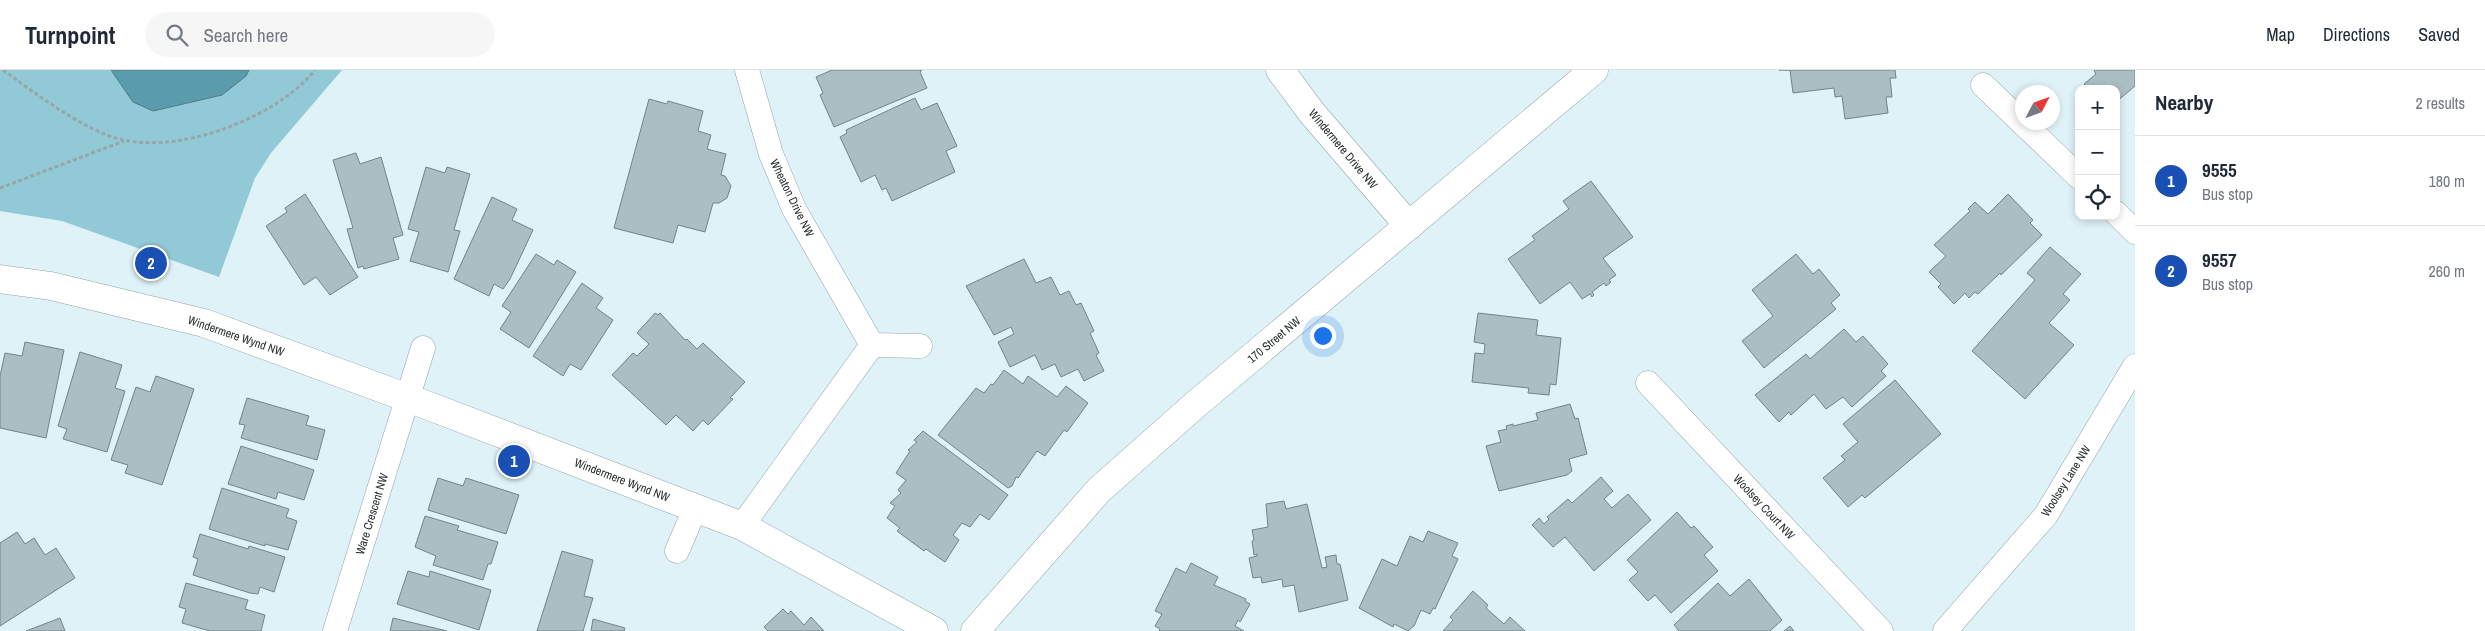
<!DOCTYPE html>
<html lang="en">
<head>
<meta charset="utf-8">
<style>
  :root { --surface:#fff; --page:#f6f6f7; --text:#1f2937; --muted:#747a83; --line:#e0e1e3; --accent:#ae1e54 }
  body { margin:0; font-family:"Archivo Narrow",sans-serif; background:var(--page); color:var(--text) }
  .controls { position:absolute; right:15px; top:15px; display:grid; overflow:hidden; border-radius:10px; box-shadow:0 2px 8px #0003 }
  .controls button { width:45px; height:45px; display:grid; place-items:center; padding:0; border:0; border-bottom:1px solid var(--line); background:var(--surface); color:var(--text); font:25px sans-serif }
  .compass { position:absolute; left:2015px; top:15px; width:45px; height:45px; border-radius:50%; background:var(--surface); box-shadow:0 2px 8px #0003; rotate:49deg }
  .you { position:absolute; left:1322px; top:265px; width:18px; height:18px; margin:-12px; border:4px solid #fff; border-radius:50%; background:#1a73e8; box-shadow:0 0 0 8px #1a73e833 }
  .badge { display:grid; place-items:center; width:32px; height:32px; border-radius:50%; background:var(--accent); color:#fff; font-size:16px; font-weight:700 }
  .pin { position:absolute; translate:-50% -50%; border:2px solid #fff; box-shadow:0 1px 5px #0006 }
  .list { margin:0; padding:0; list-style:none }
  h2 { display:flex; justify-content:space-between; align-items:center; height:65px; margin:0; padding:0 20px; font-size:21px }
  h2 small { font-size:16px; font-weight:400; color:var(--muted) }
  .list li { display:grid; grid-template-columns:32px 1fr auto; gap:15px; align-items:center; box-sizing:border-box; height:90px; padding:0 20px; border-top:1px solid var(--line) }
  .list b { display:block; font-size:19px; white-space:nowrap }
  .list p { margin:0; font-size:16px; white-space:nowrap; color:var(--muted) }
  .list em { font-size:16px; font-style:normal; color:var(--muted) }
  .icon { flex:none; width:28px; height:28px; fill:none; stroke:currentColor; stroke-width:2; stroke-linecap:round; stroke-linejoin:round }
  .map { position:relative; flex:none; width:2135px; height:561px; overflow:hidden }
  header { display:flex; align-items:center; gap:30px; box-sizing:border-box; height:70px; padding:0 25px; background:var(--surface); border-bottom:1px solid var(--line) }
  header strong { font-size:24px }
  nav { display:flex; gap:28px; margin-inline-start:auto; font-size:18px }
  .search { width:350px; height:45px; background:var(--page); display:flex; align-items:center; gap:12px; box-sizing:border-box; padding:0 18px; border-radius:28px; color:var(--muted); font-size:19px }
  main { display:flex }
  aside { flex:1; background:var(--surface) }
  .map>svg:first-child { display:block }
  .green { fill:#92c9d7 }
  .water { fill:#5b9cac; stroke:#4c7b87 }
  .building { fill:#abbec3; stroke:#728489 }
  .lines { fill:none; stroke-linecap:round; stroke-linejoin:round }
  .minor-casing { stroke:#92a4a9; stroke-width:25 }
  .tertiary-casing { stroke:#92a4a9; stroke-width:29 }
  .path { stroke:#97a6aa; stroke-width:3; stroke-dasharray:4 2.5; stroke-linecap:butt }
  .minor { stroke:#fff; stroke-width:24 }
  .tertiary { stroke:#fff; stroke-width:28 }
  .labels { text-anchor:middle; stroke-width:4; stroke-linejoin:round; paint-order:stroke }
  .street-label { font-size:12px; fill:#282f31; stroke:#fff }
</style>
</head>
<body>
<header>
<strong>Turnpoint</strong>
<div class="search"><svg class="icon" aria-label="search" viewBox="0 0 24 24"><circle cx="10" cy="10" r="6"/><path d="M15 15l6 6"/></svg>Search here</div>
<nav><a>Map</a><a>Directions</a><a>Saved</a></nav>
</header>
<main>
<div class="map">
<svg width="2135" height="561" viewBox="0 0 2135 561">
  <rect width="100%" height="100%" fill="#def2f7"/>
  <path class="green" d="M0,0H342L271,83L255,108L219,207L62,151L0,141Z"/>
  <path class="water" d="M111,0H249L246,6L222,25L153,41L133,32Z"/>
  <path class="building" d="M832,0H922L920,2L927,18L834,57L820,25L823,23L816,7Z
    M1779,0H1895L1896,8H1890L1892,27H1886L1888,43L1845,49L1842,26L1835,27L1834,18L1793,23L1790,0Z
    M2095,0H2135V16L2116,32V19H2089L2084,14L2096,4L2094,1Z
    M915,28L921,40L937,33L957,76L946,81L955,102L892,131L886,118L882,120L875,105L861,112L840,67L847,63L846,60Z
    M649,29L667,34L668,31L703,41L698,61L711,65L707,79L726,84L721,105L725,106L731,116L727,128L719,133H713L705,162L678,155L673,173L614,158Z
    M356,83L360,94L381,87L403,165L393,168L399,189L364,199L363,196L358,198L347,159L353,158L333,90Z
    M426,97L445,103L447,97L470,104L454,160L460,161L448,202L410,191L419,162L408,159Z
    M1591,111L1633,167L1603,188L1616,205L1609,210L1611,212L1606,216L1604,213L1592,222L1594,225L1592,227L1590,224L1582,229L1570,212L1540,234L1508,189L1535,170L1532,166L1569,139L1563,131Z
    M305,124L358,207L330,225L316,207L304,215L266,156L287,142L285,138Z
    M2008,124L2033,150L2030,153L2042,165L2001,205L2000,203L1978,224L1975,222L1969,228L1965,223L1954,234L1938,217L1941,214L1929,202L1946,186L1934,175L1970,141L1968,139L1975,132L1988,144Z
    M492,127L517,139L512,150L533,160L510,209L503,219L494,214L489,226L454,209Z
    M2050,177L2081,204L2063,224L2070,230L2049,253L2074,275L2025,329L1972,281L2035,210L2027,203Z
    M536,184L554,195L557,190L576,202L529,278L500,259L511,242L502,236Z
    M1796,184L1813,204L1819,199L1840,225L1831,233L1836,239L1764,298L1742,271L1773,246L1752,220Z
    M1024,189L1036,213L1051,207L1060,225L1069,221L1076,235L1081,233L1094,261L1090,263L1099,283L1096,285L1104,301L1084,311L1078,299L1061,307L1055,294L1042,300L1035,285L1010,297L998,272L1014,264L1011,257L994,265L966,216Z
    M582,213L603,228L596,238L613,250L581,300L570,294L563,306L533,286Z
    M655,243L658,245L660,243L685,270L687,269L697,279L703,273L745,312L730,328L733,329L708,355L703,350L693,361L676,345L666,355L612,305L633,283L637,286L649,274L637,263Z
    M1478,243L1538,250L1536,265L1561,268L1556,315L1550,314L1549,325L1528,323L1529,318L1472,312L1475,283L1484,284L1485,274L1474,272Z
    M1844,259L1856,272L1863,266L1888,294L1881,301L1886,306L1852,337L1843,327L1826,339L1814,324L1791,345L1789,342L1779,352L1755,325L1806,284L1810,289Z
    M25,272L64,280L46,368L0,358V306L5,283L22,286Z
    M80,282L122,295L115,318L125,321L107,382L63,369L67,359L58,356Z
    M1004,300L1023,314L1028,306L1057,327L1066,316L1088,333L1067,362L1064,360L1045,386L1037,381L1018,408L1016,407L1012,416L1008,418L938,365L976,318L984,323L991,314L993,315Z
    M156,306L194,319L162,415L125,403L128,395L111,390L136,317L150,322Z
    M1895,310L1941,364L1865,428L1862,425L1848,437L1823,408L1845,390L1841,386L1858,372L1843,354Z
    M247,328L309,346L306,355L325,360L317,390L241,368L245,355L239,354Z
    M1570,334L1575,349L1578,348L1587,384L1569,389L1572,401L1567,405L1499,421L1486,376L1501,372L1498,361L1507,359L1506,356L1513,354V356L1538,350L1536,343Z
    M923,361L1008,425L989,450L980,444L970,457L962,453L953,465L959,470L945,492L926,479L924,481L897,461L900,458L887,448L895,436L890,433L901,423L898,420L906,410L896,403L910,381L908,380L917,372L914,370Z
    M241,376L314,400L304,430L278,422L276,429L228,414Z
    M1601,407L1613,421L1604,429L1612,438L1628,424L1651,450L1594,501L1565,467L1553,477L1532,455L1539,448L1544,454L1549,449L1547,447L1568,429L1572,433Z
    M438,408L463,416L466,408L519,425L506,464L428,440Z
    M222,418L289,439L286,447L297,451L288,480L265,474V476L209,459Z
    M1284,431L1286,439L1307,434L1322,498L1327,497L1325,487L1336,485L1337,494H1340L1348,530L1299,542L1294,515L1283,517L1282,509L1262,513L1261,507L1253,508L1249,488L1257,486V484L1254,485L1252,471L1254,470L1252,460L1268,457L1266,434Z
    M1677,442L1691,458L1694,456L1713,477L1704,485L1718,501L1671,543L1655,525L1648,531L1629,510L1638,502L1627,490Z
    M425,446L459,456L457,460L498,472L491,494H488L483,510L433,495L436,486L415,477Z
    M1428,461L1458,473L1452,486L1458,489L1435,539L1433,538L1430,544L1421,540L1414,556L1408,561L1394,554L1393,557L1359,538L1382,489L1397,496L1410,466L1423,472Z
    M17,462L25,474L34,468L45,485L56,478L75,508L0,556V473Z
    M200,464L248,479L249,476L285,487L274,522L260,517L258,524L250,523L193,505L198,489L193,487Z
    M562,481L593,490L584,526L593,528L583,561H537Z
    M1191,493L1218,507L1214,515L1246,529L1245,531L1250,534L1240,552L1238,550L1235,556L1244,561H1159L1160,559L1155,556L1162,544L1155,541L1176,498L1186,503Z
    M408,501L429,507L430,501L491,520L479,560L397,534Z
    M1749,509L1782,550L1770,561H1679L1674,555L1718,513L1730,526Z
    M186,513L248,530L245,539L265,545L261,561H210L182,553L186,539L179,537Z
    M1473,521L1488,535L1486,538L1504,554L1510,547L1525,561H1443L1453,550L1450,547Z
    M783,539L788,544L791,541L804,555L811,547L824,561H768L764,557Z
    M60,548L65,561H26Z
    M393,548L447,561H390Z
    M593,549L625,558L624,561H591Z
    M1790,556L1794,561H1784Z"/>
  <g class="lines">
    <defs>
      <path id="minor" d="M1983,15L2079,107
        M2116,143L2135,162
        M872,275L920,276
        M1648,313L1881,561
        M742,456L872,275L794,139L771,84L747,0
        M677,481L695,439
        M335,561L423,278
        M1945,561L2046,445L2135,296"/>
      <path id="tertiary" d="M1280,0L1312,43L1409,156
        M0,209L51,216L204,253L408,328L742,456L934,561
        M975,561L1099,420L1195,335L1594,0"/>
    </defs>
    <use href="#minor" class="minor-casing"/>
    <use href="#tertiary" class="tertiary-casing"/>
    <path class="path" d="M3,0C32,21 73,52 107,65C168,90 275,50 315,0
      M0,118L124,71"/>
    <use href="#minor" class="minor"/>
    <use href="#tertiary" class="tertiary"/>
  </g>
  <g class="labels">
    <g class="street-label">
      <text transform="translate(1343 79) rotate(50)" y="4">Windermere Drive NW</text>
      <text transform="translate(792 128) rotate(64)" y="4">Wheaton Drive NW</text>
      <text transform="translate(236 266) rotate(19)" y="4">Windermere Wynd NW</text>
      <text transform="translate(1274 270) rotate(-40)" y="4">170 Street NW</text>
      <text transform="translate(622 410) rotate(21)" y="4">Windermere Wynd NW</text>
      <text transform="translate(2066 411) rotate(-58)" y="4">Woolsey Lane NW</text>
      <text transform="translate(1764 437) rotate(47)" y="4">Woolsey Court NW</text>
      <text transform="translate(372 444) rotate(-73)" y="4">Ware Crescent NW</text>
    </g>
  </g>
</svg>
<div class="controls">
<button>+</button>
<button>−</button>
<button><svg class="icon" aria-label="locate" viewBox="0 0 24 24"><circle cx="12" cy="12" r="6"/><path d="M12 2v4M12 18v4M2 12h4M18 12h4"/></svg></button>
</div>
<svg class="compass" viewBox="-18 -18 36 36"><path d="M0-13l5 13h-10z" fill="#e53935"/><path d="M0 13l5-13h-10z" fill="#747a83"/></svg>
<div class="you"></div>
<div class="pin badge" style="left:514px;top:391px;background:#1a4fb4">1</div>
<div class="pin badge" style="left:151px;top:193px;background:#1a4fb4">2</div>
</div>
<aside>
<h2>Nearby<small>2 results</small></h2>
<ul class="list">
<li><span class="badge" style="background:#1a4fb4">1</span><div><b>9555</b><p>Bus stop</p></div><em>180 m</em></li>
<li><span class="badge" style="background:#1a4fb4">2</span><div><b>9557</b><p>Bus stop</p></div><em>260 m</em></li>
</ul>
</aside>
</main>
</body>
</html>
